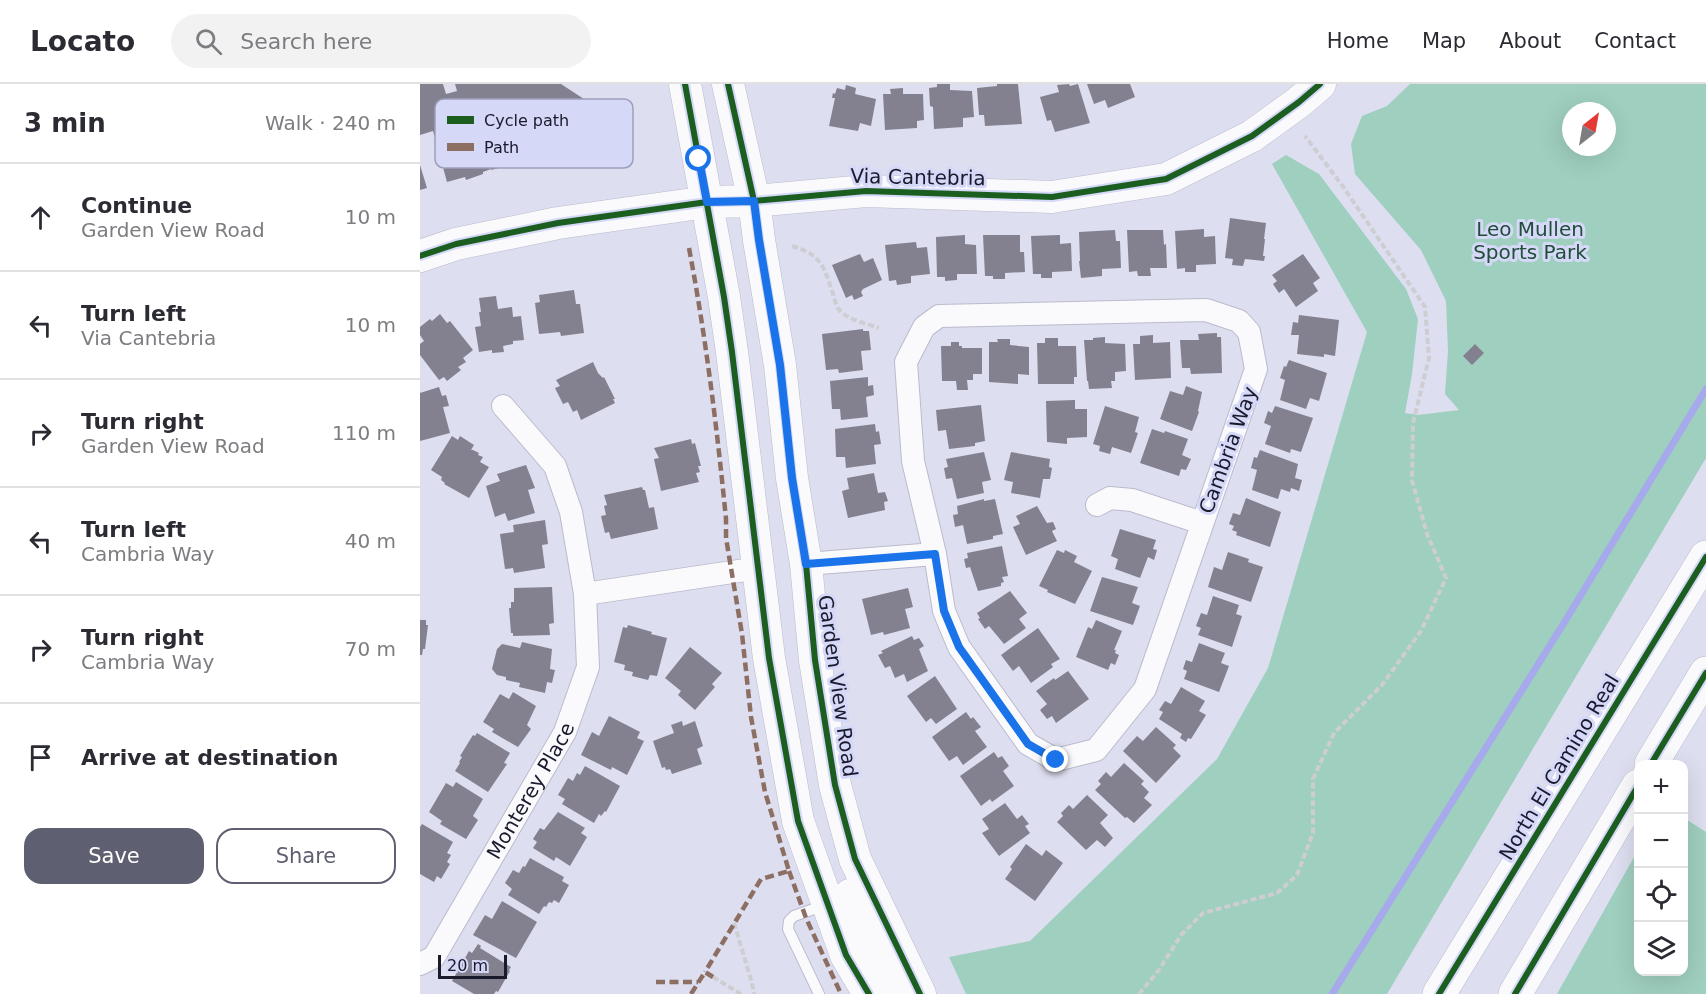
<!DOCTYPE html>
<html lang="en">
<head>
<meta charset="utf-8">
<style>
  :root { --surface:#fff; --page:#f2f2f3; --text:#2b2b33; --muted:#7c7c81; --line:#e1e1e2; --accent:#5e5f70 }
  body { margin:0; font-family:"DejaVu Sans",sans-serif; background:var(--page); color:var(--text) }
  .controls { position:absolute; right:18px; bottom:18px; display:grid; overflow:hidden; border-radius:12px; box-shadow:0 6px 24px #0002 }
  .controls button { width:54px; height:54px; display:grid; place-items:center; padding:0; border:0; border-bottom:2px solid var(--line); background:var(--surface); color:var(--text); font:30px sans-serif }
  .compass { position:absolute; left:1142px; top:18px; width:54px; height:54px; border-radius:50%; background:var(--surface); box-shadow:0 6px 24px #0002; rotate:31deg }
  .scale { position:absolute; left:18px; bottom:15px; width:69px; box-sizing:border-box; padding-left:6px; border:3px solid #191a2c; border-top:0; font-size:16px; line-height:21px; white-space:nowrap; color:#191a2c; -webkit-text-stroke:4px #d5d8f7; paint-order:stroke }
  .stop { position:absolute; width:18px; height:18px; margin:-14px; border:4px solid #1a73e8; border-radius:50%; background:#fff }
  .stop.end { background:#1a73e8; border-color:#fff; box-shadow:0 2px 6px #0008 }
  .list { margin:0; padding:0; list-style:none }
  h2 { display:flex; justify-content:space-between; align-items:center; height:78px; margin:0; padding:0 24px; font-size:26px }
  h2 small { font-size:20px; font-weight:400; color:var(--muted) }
  .list li { display:grid; grid-template-columns:39px 1fr auto; gap:18px; align-items:center; box-sizing:border-box; height:108px; padding:0 24px; border-top:2px solid var(--line) }
  .list b { display:block; font-size:22px; white-space:nowrap }
  .list p { margin:0; font-size:20px; white-space:nowrap; color:var(--muted) }
  .list em { font-size:20px; font-style:normal; color:var(--muted) }
  .actions { display:flex; gap:12px; padding:18px 24px }
  .actions a { flex:1; padding:14px 0; border:2px solid var(--accent); border-radius:18px; text-align:center; font-size:21px; color:var(--accent) }
  .actions .main { background:var(--accent); color:#fff }
  .icon { flex:none; width:33px; height:33px; fill:none; stroke:currentColor; stroke-width:2; stroke-linecap:round; stroke-linejoin:round }
  .map { position:relative; flex:none; width:1286px; height:910px; overflow:hidden }
  header { display:flex; align-items:center; gap:36px; box-sizing:border-box; height:84px; padding:0 30px; background:var(--surface); border-bottom:2px solid var(--line) }
  header strong { font-size:28px }
  nav { display:flex; gap:33px; margin-inline-start:auto; font-size:21px }
  .search { width:420px; height:54px; background:var(--page); display:flex; align-items:center; gap:15px; box-sizing:border-box; padding:0 21px; border-radius:33px; color:var(--muted); font-size:22px }
  main { display:flex }
  aside { flex:1; background:var(--surface) }
  .map>svg:first-child { display:block }
  .green { fill:#9fcfbf; fill-rule:evenodd }
  .lines { fill:none; stroke-linecap:round; stroke-linejoin:round }
  .stream { stroke:#a6a9eb; stroke-width:7 }
  .building { fill:#838190 }
  .lane-casing { stroke:#babbcc; stroke-width:12 }
  .street-casing { stroke:#babbcc; stroke-width:24 }
  .secondary-casing { stroke:#babbcc; stroke-width:33 }
  .primary-casing { stroke:#babbcc; stroke-width:34 }
  .path { stroke:#cdcdd2; stroke-width:4; stroke-dasharray:6 3; stroke-linecap:butt }
  .lane { stroke:#fafafd; stroke-width:10 }
  .street { stroke:#fafafd; stroke-width:22 }
  .secondary { stroke:#fafafd; stroke-width:32 }
  .primary { stroke:#fafafd; stroke-width:33 }
  .quiet { stroke:#8d6e63; stroke-width:4.5; stroke-dasharray:9 4.5; stroke-linecap:butt }
  .cycleway-casing { stroke:#d5d8f7; stroke-width:10 }
  .cycleway { stroke:#1b5e20; stroke-width:6 }
  .route { stroke:#1a73e8; stroke-width:8 }
  .labels { text-anchor:middle; stroke-width:6; stroke-linejoin:round; paint-order:stroke }
  .street-label { font-size:20px; fill:#191a2c; stroke:#d5d8f7 }
  .park-label { font-size:20px; fill:#204e39; stroke:#d5d8f7 }
  .key { fill:#d5d8f7; stroke:#9d9fba; stroke-width:1.5 }
  .key-label { font-size:16px; fill:#191a2c }
</style>
</head>
<body>
<header>
<strong>Locato</strong>
<div class="search"><svg class="icon" aria-label="search" viewBox="0 0 24 24"><circle cx="10" cy="10" r="6"/><path d="M15 15l6 6"/></svg>Search here</div>
<nav><a>Home</a><a>Map</a><a>About</a><a>Contact</a></nav>
</header>
<main>
<aside>
<h2>3 min<small>Walk · 240 m</small></h2>
<ul class="list">
<li><svg class="icon" aria-label="ahead" viewBox="0 0 24 24"><path d="M12 20V5M6 11l6-6 6 6"/></svg><div><b>Continue</b><p>Garden View Road</p></div><em>10 m</em></li>
<li><svg class="icon" aria-label="left" viewBox="0 0 24 24"><path d="M17 20v-9H6M10 6l-5 5 5 5"/></svg><div><b>Turn left</b><p>Via Cantebria</p></div><em>10 m</em></li>
<li><svg class="icon" aria-label="right" viewBox="0 0 24 24"><path d="M7 20v-9h11M14 6l5 5-5 5"/></svg><div><b>Turn right</b><p>Garden View Road</p></div><em>110 m</em></li>
<li><svg class="icon" aria-label="left" viewBox="0 0 24 24"><path d="M17 20v-9H6M10 6l-5 5 5 5"/></svg><div><b>Turn left</b><p>Cambria Way</p></div><em>40 m</em></li>
<li><svg class="icon" aria-label="right" viewBox="0 0 24 24"><path d="M7 20v-9h11M14 6l5 5-5 5"/></svg><div><b>Turn right</b><p>Cambria Way</p></div><em>70 m</em></li>
<li><svg class="icon" aria-label="arrive" viewBox="0 0 24 24"><path d="M6 21V4h12l-3 4 3 4H6"/></svg><div><b>Arrive at destination</b></div></li>
</ul>
<div class="actions"><a class="main">Save</a><a>Share</a></div>
</aside>
<div class="map">
<svg width="1286" height="910" viewBox="0 0 1286 910">
  <rect width="100%" height="100%" fill="#dddeef"/>
  <path class="green" d="M990,0H1286V374L967,910H546L529,873L610,857L797,675L848,584L947,248L852,80L866,71L899,90L986,205L998,235L992,290L985,329L998,331L1039,326L1025,310L1028,267L1026,217L1001,166L935,90L931,60L942,32L967,22ZM1151,27H1187V63H1151Z
    M1264,734L1286,748V910H1137L1218,766V888H1264Z"/>
  <g class="lines">
    <path class="stream" d="M912,910L1147,534L1286,305"/>
  </g>
  <path class="building" d="M0,0H23L26,10L37,7L35,0H141L167,17L150,48L148,46L136,67L125,70V72L84,84L83,83L71,86V85L63,88V90L46,96L45,93L27,98L13,47L0,51Z
    M517,0H530V6L552,7L554,33L543,34V43L514,45L513,23L510,22L509,4L517,3Z
    M577,0H598L602,40L565,42L564,31H559L557,4L577,2Z
    M649,0L650,2L658,0L670,39L635,48L631,36L627,37L620,13L639,8L637,1Z
    M667,0H710L715,13L688,24L685,16L674,20Z
    M426,1L436,4L435,10L456,15L451,42L440,39L438,47L409,42L415,14H412L413,9L415,10L417,4L425,6Z
    M483,4V10H503L504,36L497,37V44L465,46L463,10H471L470,5Z
    M0,81L7,104L0,106Z
    M810,134L846,139L844,155H845L843,172H845L844,177L825,175L823,182L812,181L813,175L805,174Z
    M784,145V153L795,152L796,180L776,181V188H765V184L757,185L755,147Z
    M695,146L696,157H700L701,184L682,185V192L661,194L659,177H660L659,148Z
    M707,146H743L744,161L746,160L747,184H730L731,192H718L717,187L709,188Z
    M545,151V160L556,161L557,190H537V196L525,197V193H517L516,153Z
    M563,151H600V168H604L605,188L585,189V195H573V192H565Z
    M640,151V160L651,159L652,187L632,188V194H621V190H613L611,152Z
    M496,158L497,164L507,163L510,190L491,192V199L477,201L476,196L469,197L465,161Z
    M440,170L444,178L453,174L462,196L443,205L441,208L443,212L434,216L432,211L426,214L412,181Z
    M883,170L900,194L893,199L898,207L876,223L864,205L859,209L853,200L857,197L852,191Z
    M154,206L156,220H160L164,249L141,252L140,248L119,250L115,219L120,218L119,211Z
    M76,212L78,225L92,223L93,233L101,232L104,256L93,257V260L83,262L84,268L72,269V266L59,268L55,243L61,242L59,228H61L59,214Z
    M20,230L27,239L30,237L53,266L43,274L46,278L38,283L41,286L27,297L24,293L19,296L0,271V260L4,257L0,251V243L10,235L12,237Z
    M879,231L919,236L915,272L904,270V273L877,270L879,251H871L873,238L878,239Z
    M443,245V247H449L451,266L441,267L443,286L419,289L418,285L406,286L402,250Z
    M797,249V253H801L802,289L771,290L770,284H762L760,256H779L778,250Z
    M733,251V259L750,258L751,294L715,296L713,260H720V252Z
    M685,253V259L705,260L706,287L695,288V297H691L692,304L669,305L668,297H667L664,256H673V254Z
    M625,254H638V262H656L657,293H654V300H618L617,259H625Z
    M577,255H590V261L609,263V291L598,290V300L569,298V258H578Z
    M531,258H539V262H542V264H562V290H553V296H547L548,306H537L536,297H522L521,262H531Z
    M1055,260L1064,269L1052,281L1043,272Z
    M869,276L907,289L899,317L890,314L886,325L860,316L865,296L860,294L864,282L866,283Z
    M173,278L178,289L183,294L184,293L195,315H193L195,319L161,336L157,326L153,328L148,318L143,320L135,304L140,302L136,296Z
    M448,293V302L453,301L454,311L446,313L448,333L421,336L420,325H412L410,297Z
    M766,302L782,308L778,327L779,328L772,347L740,335L750,307L763,311Z
    M19,303L22,312L26,311L29,322L23,323L30,349L0,357V309Z
    M655,316V325H667V353L647,354V360L627,358L626,317Z
    M561,321L565,357L555,359V362L529,365L526,346L518,347L516,326Z
    M685,322L719,333L715,348L718,349L711,369L692,363L690,370L679,367L680,362L673,360Z
    M855,322L893,334L881,368L871,365L870,369L845,360L851,342L844,339L848,327L852,329Z
    M455,340L456,348L459,347L461,360L454,361L456,380L426,384L425,373H416L415,345Z
    M732,345L744,349L745,347L768,355L762,371L771,375L766,386L761,385L759,392L720,379Z
    M32,352L38,356L40,352L54,361L51,366H53L59,369L58,371L63,373L60,378L69,383L49,414L24,400L25,399L21,396L22,393L11,386Z
    M271,355L272,360L275,359L281,382H278L280,388L276,389L279,398L241,407L234,375L239,374L234,364Z
    M840,366L878,380L875,394L882,396L879,407L871,404L870,408L861,405L858,415L832,406L837,386L831,384L834,373L837,374Z
    M564,368L571,396L562,398L564,409L537,415L532,394L526,395L524,384L528,383L526,375Z
    M591,368L630,375L629,383L632,384L630,395H623L620,414L591,409L593,398L584,396Z
    M106,381L115,404L108,406L115,429L88,437L85,429L75,433L66,402L80,397L77,390Z
    M454,389L458,409L465,408L468,417L464,418L465,426L428,434L422,407L429,405L427,394Z
    M222,403L223,406H225L229,424L234,423L238,445L191,455L189,448L185,449L181,432L186,431L184,422L187,421L184,411Z
    M826,414L861,428L850,463L816,451L817,448L812,446L814,442L809,440L813,429L820,431Z
    M564,415V417L575,415L583,450L573,452V455L547,460L543,441L535,443L533,431L538,430L537,422Z
    M617,422L627,439L633,438L636,445L632,447L637,457L606,471L593,443L600,440L596,432Z
    M125,436L128,460L122,461L125,484L94,489L93,484L85,485L80,450L94,448L93,441Z
    M700,445L736,456L733,465L737,466L734,476L728,473L720,494L695,485L698,475L691,472Z
    M582,462L588,492L582,493L584,498L581,499V502L558,507L550,483L546,484L544,475L548,474L547,469Z
    M637,466L644,469L645,466L657,472L654,478L672,487L655,520L627,508L628,506L619,502Z
    M808,468L829,475L828,478L843,483L831,518L788,503L794,483L802,486Z
    M682,493L718,503L712,519L720,522L713,541L670,527Z
    M132,503L134,539L129,540L130,551L93,552V549H91L89,524H91V518H94V504Z
    M488,504L493,523L485,525L490,544L464,551L463,548L451,551L442,515Z
    M590,507L607,529L599,535L606,544L584,560L569,542L565,545L558,535L560,534L557,529Z
    M793,512L819,521L816,530L822,532L812,563L778,551L781,544L776,542L781,529L787,531Z
    M0,536H6V541H8L5,565H3L2,571H0Z
    M676,536L702,547L694,566H696L695,569L699,571L695,581L691,579L688,586L656,573L668,543L672,545Z
    M208,541L232,548L231,550L247,554L237,592L230,591L228,596L212,592L213,588L204,586L205,581L194,578L203,543L207,544Z
    M618,544L640,575L631,580L633,583L611,599L599,582L593,587L581,571Z
    M492,552L494,556L499,554L504,562L499,565L508,587L487,598L484,590L475,594L470,582L465,584L458,571L463,569L461,567Z
    M102,558L132,565L130,585L135,586L132,599L127,598L125,609L99,603L100,599L86,596V593L77,591L72,585L77,565L82,560L100,564Z
    M779,559L805,569L801,579L809,582L799,608L764,595L767,587L763,585L766,576L772,578Z
    M270,563L302,589L292,600L295,603L275,626L258,611L261,607L245,594Z
    M648,587L669,615L636,639L632,632L627,635L620,626L627,620L616,607L634,594L635,596Z
    M515,592L537,625L516,640L511,634L506,638L487,612Z
    M761,603L785,617L779,627L786,631L771,655L768,654L766,658L760,654L762,650L739,635L743,628L739,626L745,617L751,620Z
    M93,608L116,622L107,641L111,645L98,663L72,648L74,645L63,638L80,610L89,615Z
    M546,628L551,635L553,633L561,643L555,647L567,663L543,681L537,672L529,677L512,653Z
    M189,632L220,648L217,654L224,657L207,691L192,683L191,686L161,671L172,648L179,652Z
    M262,637L263,642L275,637L283,662L277,665L282,680L252,690L250,685L246,686L245,683L242,684L233,657L254,649L251,641Z
    M736,643L756,661L753,664L761,672L736,699L703,667L717,652L723,657Z
    M57,649L90,669L84,679L87,680L68,708L35,687L40,679L39,678L42,673L40,672L53,651L55,652Z
    M574,668L578,674L582,672L589,682L583,687L594,702L572,718L570,715L561,722L540,692Z
    M704,679L724,697L721,700L729,708L724,714L732,721L714,739L707,733L705,734L675,706L681,700L678,697L686,688L691,693Z
    M165,682L200,702L186,728L185,727L181,732L179,730L174,739L142,720L145,715L138,711L148,694L153,697L157,689L160,691Z
    M36,698L63,715L53,732L58,736L46,755L20,740L22,737L9,728L26,699L33,703Z
    M667,711L688,731L680,739L693,754L685,763L677,756L666,766L637,738L643,732L641,729L649,721L653,725Z
    M585,719L597,735L602,731L609,740L605,742L610,749L579,772L562,749L569,745L562,735Z
    M138,728L165,744L161,749L167,753L150,782L136,773L134,777L113,764L117,758L113,755L120,744L124,746Z
    M2,740L33,758L27,769L31,771L27,778L30,780L21,795L17,792L14,798L0,790V743Z
    M606,760L622,772L626,766L643,779L615,817L585,795L592,785L590,783Z
    M110,774L144,793L142,797L149,801L139,819L134,816L132,819L129,818L126,823L124,822L119,830L88,811L92,805L85,799L93,786L99,789L103,782L105,783Z
    M82,817L117,838L96,874L53,851L65,831L72,835Z
    M58,860L61,862L60,864L91,883L89,886L90,887L78,908L76,907L74,910H54L32,897L49,867L52,869Z"/>
  <g class="lines">
    <defs>
      <path id="lane" d="M399,910L368,845L369,837L374,832L405,821"/>
      <g id="street">
        <path d="M786,226L819,237L829,248L836,285L725,605L676,666L636,676L608,660L539,563L524,527L515,470L493,377L486,278L504,243L519,232Z"/>
        <path d="M677,421L690,414L712,416L782,439"/>
        <path d="M386,480L515,470"/>
        <path d="M165,510L339,484"/>
        <path id="s1" d="M0,880L14,873L145,648L168,583L165,510L151,428L135,382L83,322"/>
      </g>
      <path id="secondary" d="M265,0L304,213L312,268L349,574L378,737L426,871L449,910
        M308,0L334,117L339,156L360,281L372,394L386,480L395,576L415,701L435,775L500,910
        M0,172L36,160L138,139L287,118L334,117L446,107L632,113L746,95L832,52L879,18L900,0
        M430,811L460,880L478,910"/>
      <path id="primary" d="M1231,680L1286,589
        M1019,910L1286,473
        M1095,910L1218,702"/>
    </defs>
    <use href="#lane" class="lane-casing"/>
    <use href="#street" class="street-casing"/>
    <use href="#secondary" class="secondary-casing"/>
    <use href="#primary" class="primary-casing"/>
    <path class="path" d="M372,162C402,171 404,183 413,210C415,216 416,223 420,227C429,236 448,240 459,244
      M314,839L332,899L334,910
      M293,893L321,910
      M719,910L739,886L761,851L783,829L857,809L877,791L893,749V695L914,649L962,601L1001,547L1026,494L1007,450L992,396L993,339L1009,274L1005,223L924,104L885,52"/>
    <use href="#lane" class="lane"/>
    <use href="#street" class="street"/>
    <use href="#secondary" class="secondary"/>
    <use href="#primary" class="primary"/>
    <path class="quiet" d="M269,164C286,254 297,344 306,435V454L322,550L331,633L345,708L369,787L341,795L285,888
      M369,787L386,834L421,910
      M236,898H278
      M271,910L285,888L293,893"/>
    <defs>
      <path id="cycleway" d="M265,0L304,213L312,268L349,574L378,737L426,871L449,910
        M308,0L334,117L339,156L360,281L372,394L386,480L395,576L415,701L435,775L500,910
        M0,172L36,160L138,139L287,118L334,117L446,107L632,113L746,95L832,52L879,18L900,0
        M1231,680L1286,589
        M1019,910L1286,473
        M1095,910L1218,702"/>
    </defs>
    <use href="#cycleway" class="cycleway-casing"/>
    <use href="#cycleway" class="cycleway"/>
  </g>
  <g class="lines">
    <path class="route" d="M279,75L287,118L334,117L339,156L360,281L372,394L386,480L515,470L524,527L539,563L608,660L636,676"/>
  </g>
  <g class="labels">
    <g class="street-label">
      <text transform="translate(498 93) rotate(1)" y="7">Via Cantebria</text>
      <text transform="translate(808 366) rotate(-70)" y="7">Cambria Way</text>
      <text transform="translate(418 602) rotate(82)" y="7">Garden View Road</text>
      <text transform="translate(1139 683) rotate(-59)" y="7">North El Camino Real</text>
      <text dy="7" stroke="none"><textPath href="#s1" startOffset="208">Monterey Place</textPath></text>
    </g>
    <g class="park-label">
      <text x="1110" y="152">Leo Mullen<tspan x="1110" dy="23">Sports Park</tspan></text>
    </g>
  </g>
  <rect x="15" y="15" width="198" height="69" rx="9" class="key"/>
  <rect x="27" y="32" width="27" height="8" fill="#1b5e20"/>
  <rect x="27" y="59" width="27" height="8" fill="#8d6e63"/>
  <g class="key-label">
    <text x="64" y="42">Cycle path</text>
    <text x="64" y="69">Path</text>
  </g>
</svg>
<div class="controls">
<button>+</button>
<button>−</button>
<button><svg class="icon" aria-label="locate" viewBox="0 0 24 24"><circle cx="12" cy="12" r="6"/><path d="M12 2v4M12 18v4M2 12h4M18 12h4"/></svg></button>
<button><svg class="icon" aria-label="layers" viewBox="0 0 24 24"><path d="M12 4l9 5-9 5-9-5zM3 14l9 5 9-5"/></svg></button>
</div>
<svg class="compass" viewBox="-18 -18 36 36"><path d="M0-13l5 13h-10z" fill="#e53935"/><path d="M0 13l5-13h-10z" fill="#7c7c81"/></svg>
<div class="scale">20 m</div>
<div class="stop" style="left:279px;top:75px"></div>
<div class="stop end" style="left:636px;top:676px"></div>
</div>
</main>
</body>
</html>
